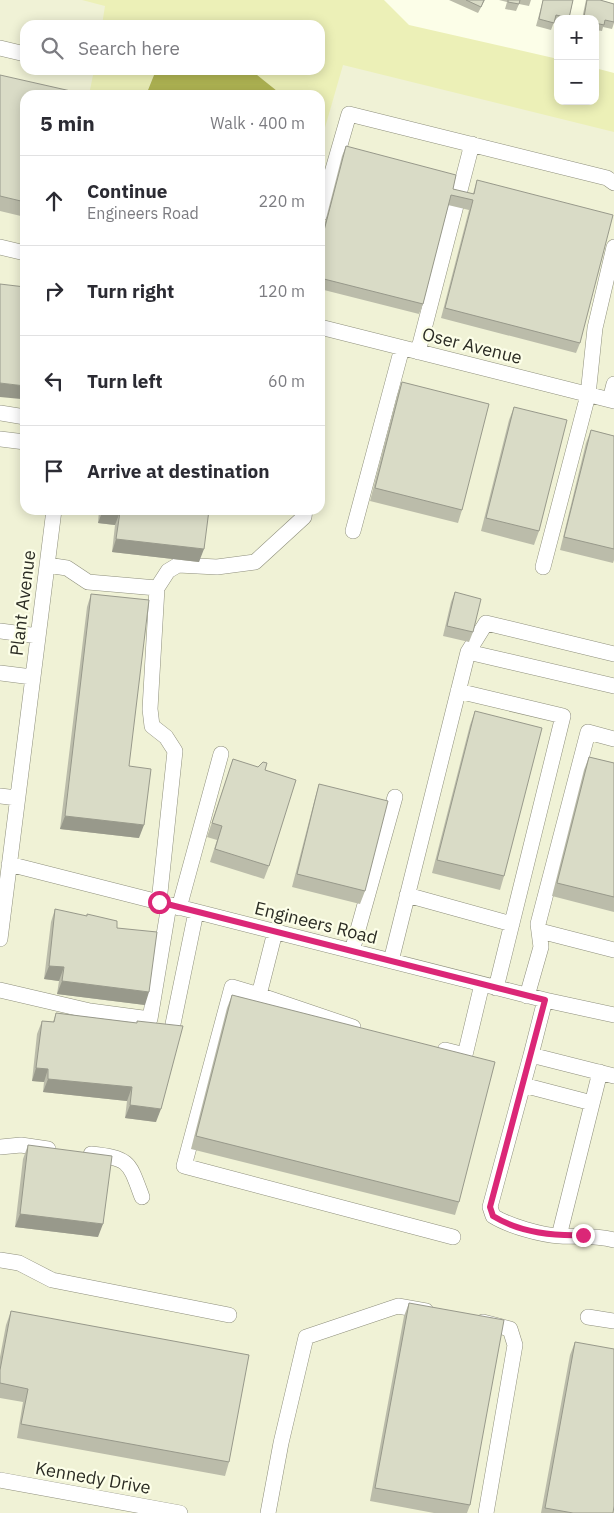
<!DOCTYPE html>
<html lang="en">
<head>
<meta charset="utf-8">
<style>
  :root { --surface:#fff; --page:#f7f7f7; --text:#2b2b33; --muted:#7c7c81; --line:#e1e1e2 }
  body { margin:0; font-family:"IBM Plex Sans",sans-serif; background:var(--page); color:var(--text) }
  .controls { position:absolute; right:15px; top:15px; display:grid; overflow:hidden; border-radius:10px; box-shadow:0 2px 12px #0003 }
  .controls button { width:45px; height:45px; display:grid; place-items:center; padding:0; border:0; border-bottom:1px solid var(--line); background:var(--surface); color:var(--text); font:25px sans-serif }
  .stop { position:absolute; width:15px; height:15px; margin:-11px; border:4px solid #db2777; border-radius:50%; background:#fff }
  .stop.end { background:#db2777; border-color:#fff; box-shadow:0 1px 5px #0008 }
  .list { margin:0; padding:0; list-style:none }
  h2 { display:flex; justify-content:space-between; align-items:center; height:65px; margin:0; padding:0 20px; font-size:21px }
  h2 small { font-size:16px; font-weight:400; color:var(--muted) }
  .list li { display:grid; grid-template-columns:32px 1fr auto; gap:15px; align-items:center; box-sizing:border-box; height:90px; padding:0 20px; border-top:1px solid var(--line) }
  .list b { display:block; font-size:19px; white-space:nowrap }
  .list p { margin:0; font-size:16px; white-space:nowrap; color:var(--muted) }
  .list em { font-size:16px; font-style:normal; color:var(--muted) }
  .icon { flex:none; width:28px; height:28px; fill:none; stroke:currentColor; stroke-width:2; stroke-linecap:round; stroke-linejoin:round }
  .map { position:relative; flex:none; width:614px; height:1513px; overflow:hidden }
  .search { position:absolute; background:var(--surface); box-shadow:0 2px 12px #0003; left:20px; top:20px; width:305px; height:55px; display:flex; align-items:center; gap:12px; box-sizing:border-box; padding:0 18px; border-radius:15px; color:var(--muted); font-size:19px }
  .panel { position:absolute; background:var(--surface); box-shadow:0 2px 12px #0003; left:20px; top:90px; width:305px; height:425px; border-radius:15px }
  .map>svg:first-child { display:block }
  .built { fill:#f0f2d6; fill-rule:evenodd }
  .green { fill:#ecf0b7 }
  .water { fill:#b0b553 }
  .lines { fill:none; stroke-linecap:round; stroke-linejoin:round }
  .minor-casing { stroke:#8e8f7c; stroke-width:16 }
  .minor { stroke:#fff; stroke-width:15 }
  .wall { fill:#bbbcaa }
  .shaded-wall { fill:#98998b }
  .building { fill:#d9dbc6; stroke:#98998b }
  .route { stroke:#db2777; stroke-width:6 }
  .labels { text-anchor:middle; stroke-width:4.5; stroke-linejoin:round; paint-order:stroke }
  .street-label { font-size:18px; fill:#2b2c24; stroke:#fcfee8 }
</style>
</head>
<body>
<div class="map">
<svg width="614" height="1513" viewBox="0 0 614 1513">
  <rect width="100%" height="100%" fill="#fcfee8"/>
  <path class="built" d="M0,0H271L558,101H595L614,90V1513H0ZM25,25H320V70H25ZM25,95H320V510H25Z"/>
  <path class="green" d="M82,0H384L409,25L558,59V101H595V68L614,73V132L343,65L320,145V95H282L251,70H320V25H102L105,6Z
    M94,70H156L148,89L153,95H89Z"/>
  <path class="water" d="M156,70H251L282,95H153L148,90Z"/>
  <g class="lines">
    <defs>
      <path id="minor" d="M0,48L25,54
        M320,214L349,114L607,178L614,183
        M0,247L25,253
        M320,327L614,401
        M418,352L472,144
        M610,400L614,384
        M0,413L25,417
        M0,439L25,442
        M353,531L402,348
        M47,565L67,568L88,582L157,588L150,709L152,726L166,737L175,751L159,902
        M543,567L588,395L595,328L614,247
        M157,588L168,571L178,565L217,567L255,562L304,517L305,510
        M0,631L38,636
        M468,652L614,686
        M0,673L32,677
        M458,691L563,716L496,988
        M0,796L17,798
        M9,864L545,1000L614,1015
        M407,895L512,924
        M179,908L221,754
        M540,931L614,950
        M275,932L259,995L232,987L184,1166L453,1237
        M0,939L54,510
        M352,951L395,797
        M391,961L468,652L486,623L614,654
        M0,990L90,1011L150,1019L169,905
        M259,995L353,1027
        M527,996L541,947L538,924L588,732L614,739
        M545,1000L531,1055L614,1076
        M173,1024L196,912
        M445,1050L465,1055L482,984
        M531,1055L490,1207L493,1216C509,1226 541,1235 560,1236C579,1237 595,1235 614,1240
        M523,1085L592,1103
        M0,1147L21,1145L48,1149
        M91,1154C130,1158 129,1162 142,1197
        M559,1236L600,1072
        M0,1260L19,1263L52,1280L229,1315
        M588,1317L614,1321
        M483,1322L510,1329L515,1345L486,1513
        M0,1480L180,1513
        M268,1513L281,1443L306,1337L398,1306L426,1311"/>
    </defs>
    <use href="#minor" class="minor-casing"/>
    <use href="#minor" class="minor"/>
  </g>
  <path class="wall" d="M449,0H485L478,13Z
    M499,0H531L529,6L519,4L516,11L505,9L507,2Z
    M543,0H573L569,19H558V23L554,22L551,30L536,26Z
    M586,0H600L614,4V23L612,29L603,27L602,31L595,30V19H582Z
    M0,75L25,95V217L0,211Z
    M346,146L453,189L473,194L477,180L580,343L576,353L441,318L469,210L448,205L423,304L419,314L320,289V242L342,156Z
    M402,382L462,510L458,523L370,501L397,395Z
    M514,407L539,531L534,545L481,531L509,420Z
    M591,430L614,436V560L613,563L560,550L586,443Z
    M99,510H209L199,562L112,552L115,525L98,523Z
    M455,592L473,632L469,642L443,636L451,602Z
    M91,594L129,766L139,838L60,829L87,607Z
    M475,711L504,876L500,890L432,873L470,725Z
    M589,757L614,763V912L552,896L584,770Z
    M233,759L265,770L269,866L264,879L210,862L217,840L207,837Z
    M319,784L365,891L360,904L292,887L315,798Z
    M55,909L117,928L145,1005L57,994L59,981L44,979L51,922Z
    M232,995L459,1202L455,1215L191,1149L227,1008Z
    M56,1013L137,1023V1021L156,1122L125,1118L127,1101L43,1092L44,1082L32,1081L37,1034L42,1021L53,1022Z
    M28,1145L98,1237L15,1227L23,1159Z
    M409,1303L470,1505L467,1513H434L370,1501L404,1316Z
    M11,1311L229,1462L225,1476L17,1438L23,1402L0,1398V1357L6,1325Z
    M575,1342L613,1513H541L570,1355Z"/>
  <path class="shaded-wall" d="M0,383L25,386V389L21,399L0,397Z
    M103,510L120,512L115,525L98,523Z
    M116,539L204,549L199,562L112,552Z
    M65,816L144,825L139,838L60,829Z
    M49,966L64,967L59,981L44,979Z
    M62,981L149,992L145,1005L57,994Z
    M36,1068L48,1069L44,1082L32,1081Z
    M48,1079L132,1087L127,1101L43,1092Z
    M130,1105L161,1109L156,1122L125,1118Z
    M20,1214L103,1224L98,1237L15,1227Z"/>
  <path class="building" d="M466,0H484L481,7Z
    M508,0H520L519,4L508,2Z
    M543,0H573L569,18L556,15L554,23L539,19Z
    M587,0H600L614,4V22L605,20L604,25L595,23V19L584,17Z
    M0,75L84,94L25,95V202L0,196Z
    M346,146L456,175L453,189L474,194L477,180L613,215L580,343L445,308L473,200L451,195L423,304L320,278V246Z
    M0,284L25,287V386L0,383Z
    M402,382L489,404L462,510L375,488Z
    M514,407L567,420L539,531L486,518Z
    M591,430L614,436V549L564,537Z
    M103,510H209L204,549L116,539L120,512Z
    M455,592L481,599L473,632L447,626Z
    M91,594L149,600L129,766L151,769L144,825L65,816Z
    M475,711L542,728L504,876L437,860Z
    M589,757L614,763V897L557,883Z
    M233,759L258,767L263,762L267,763L265,770L296,780L269,866L215,849L222,826L212,823Z
    M319,784L388,801L365,891L297,874Z
    M55,909L87,916V914L117,921V928L157,932L149,992L62,981L64,967L49,966Z
    M232,995L495,1062L459,1202L196,1136Z
    M56,1013L137,1023V1021L183,1026L161,1109L130,1105L132,1087L48,1079V1069L36,1068L42,1021L54,1022Z
    M28,1145L112,1156L103,1224L20,1214Z
    M409,1303L504,1320L470,1505L375,1488Z
    M11,1311L249,1355L229,1462L21,1424L28,1389L0,1383V1370Z
    M575,1342L614,1349V1506L613,1513H573L545,1508Z"/>
  <g class="lines">
    <path class="route" d="M159,902L545,1000L490,1207L493,1216C519,1232 554,1236 583,1235"/>
  </g>
  <g class="labels">
    <g class="street-label">
      <text transform="translate(472 346) rotate(14)" y="6">Oser Avenue</text>
      <text transform="translate(23 603) rotate(-83)" y="6">Plant Avenue</text>
      <text transform="translate(316 923) rotate(14)" y="6">Engineers Road</text>
      <text transform="translate(93 1478) rotate(10)" y="6">Kennedy Drive</text>
    </g>
  </g>
</svg>
<div class="controls">
<button>+</button>
<button>−</button>
</div>
<div class="stop" style="left:159px;top:902px"></div>
<div class="stop end" style="left:583px;top:1235px"></div>
<div class="search"><svg class="icon" aria-label="search" viewBox="0 0 24 24"><circle cx="10" cy="10" r="6"/><path d="M15 15l6 6"/></svg>Search here</div>
<section class="panel">
<h2>5 min<small>Walk · 400 m</small></h2>
<ul class="list">
<li><svg class="icon" aria-label="ahead" viewBox="0 0 24 24"><path d="M12 20V5M6 11l6-6 6 6"/></svg><div><b>Continue</b><p>Engineers Road</p></div><em>220 m</em></li>
<li><svg class="icon" aria-label="right" viewBox="0 0 24 24"><path d="M7 20v-9h11M14 6l5 5-5 5"/></svg><div><b>Turn right</b></div><em>120 m</em></li>
<li><svg class="icon" aria-label="left" viewBox="0 0 24 24"><path d="M17 20v-9H6M10 6l-5 5 5 5"/></svg><div><b>Turn left</b></div><em>60 m</em></li>
<li><svg class="icon" aria-label="arrive" viewBox="0 0 24 24"><path d="M6 21V4h12l-3 4 3 4H6"/></svg><div><b>Arrive at destination</b></div></li>
</ul>
</section>
</div>
</body>
</html>
